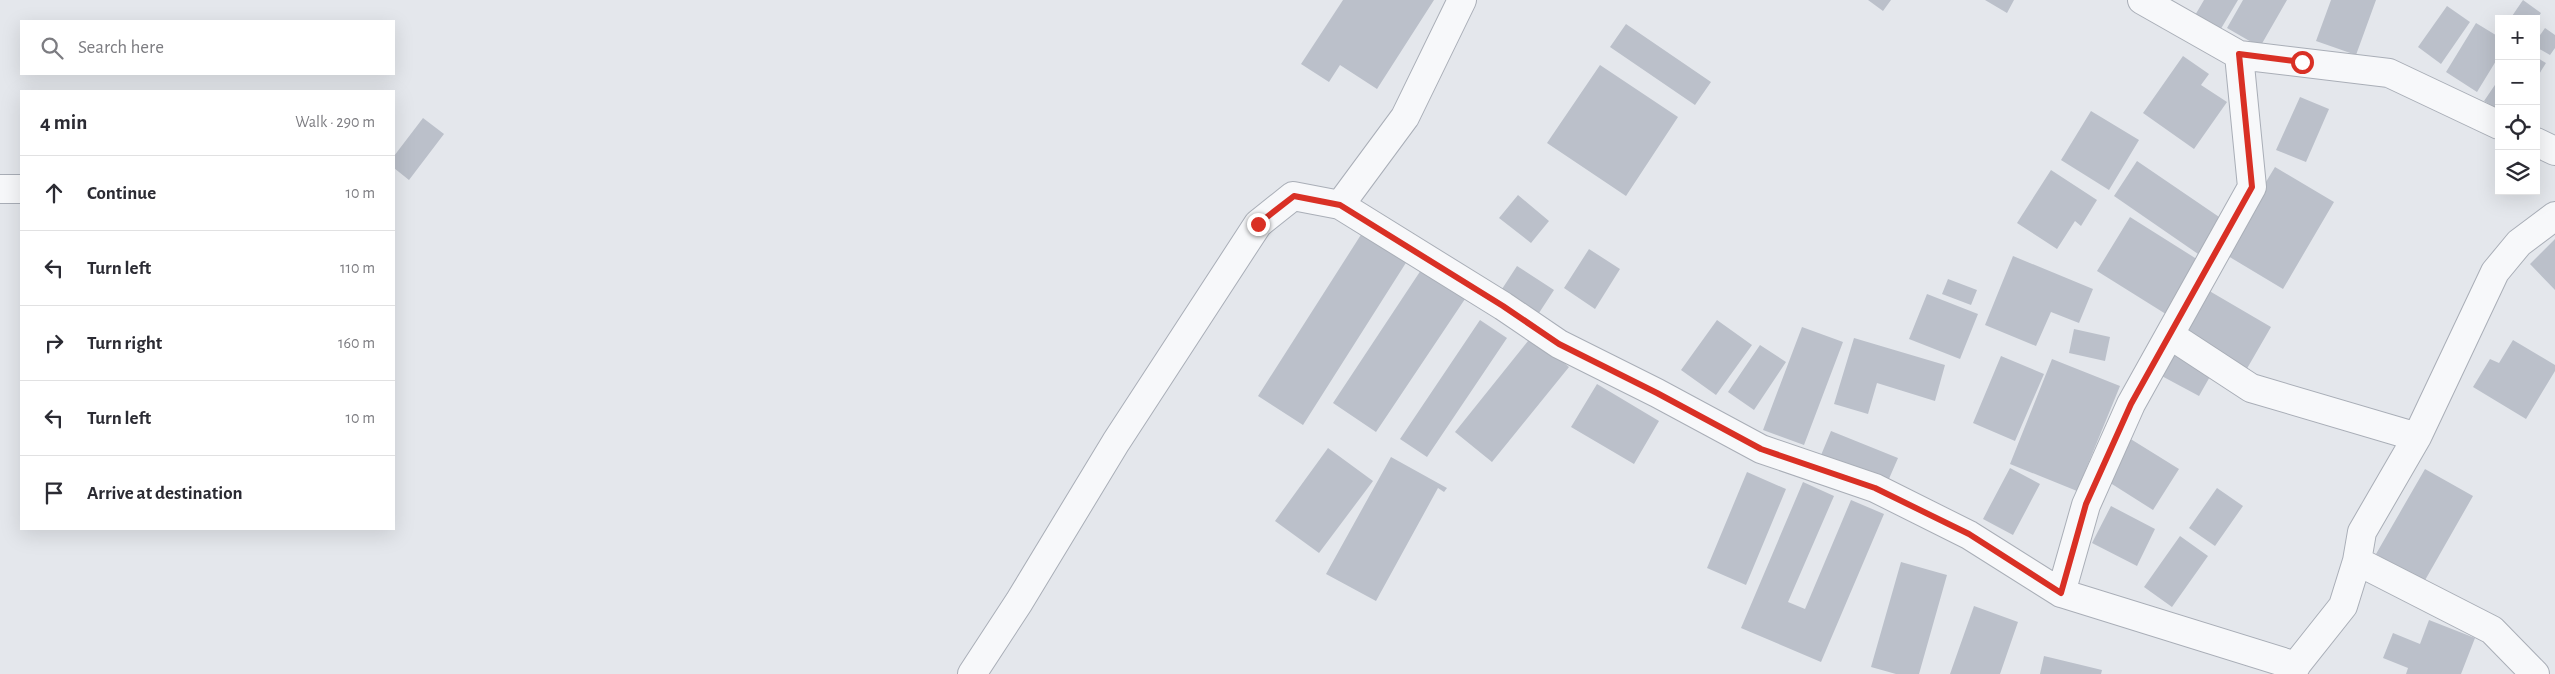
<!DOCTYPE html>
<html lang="en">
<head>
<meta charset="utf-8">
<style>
  :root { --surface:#fff; --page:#f2f2f3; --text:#2b2b33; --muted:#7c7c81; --line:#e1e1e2 }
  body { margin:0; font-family:"Alegreya Sans",sans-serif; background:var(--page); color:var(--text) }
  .controls { position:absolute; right:15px; top:15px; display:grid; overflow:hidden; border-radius:0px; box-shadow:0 5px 20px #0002 }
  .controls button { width:45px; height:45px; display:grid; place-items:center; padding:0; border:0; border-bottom:1px solid var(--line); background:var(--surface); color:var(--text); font:25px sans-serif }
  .stop { position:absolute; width:15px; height:15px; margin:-11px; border:4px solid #d93025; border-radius:50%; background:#fff }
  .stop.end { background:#d93025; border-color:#fff; box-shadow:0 1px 5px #0008 }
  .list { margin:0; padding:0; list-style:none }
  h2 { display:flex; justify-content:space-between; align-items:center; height:65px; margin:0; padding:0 20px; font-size:21px }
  h2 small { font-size:16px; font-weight:400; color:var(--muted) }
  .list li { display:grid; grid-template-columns:32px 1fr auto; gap:15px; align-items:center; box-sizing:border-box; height:75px; padding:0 20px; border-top:1px solid var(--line) }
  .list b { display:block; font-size:19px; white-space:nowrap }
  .list em { font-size:16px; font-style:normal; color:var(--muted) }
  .icon { flex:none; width:28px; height:28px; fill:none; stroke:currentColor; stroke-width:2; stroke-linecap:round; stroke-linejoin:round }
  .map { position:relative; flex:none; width:2555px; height:674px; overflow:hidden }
  .search { position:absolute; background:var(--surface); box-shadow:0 5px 20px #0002; left:20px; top:20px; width:375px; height:55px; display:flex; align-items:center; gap:12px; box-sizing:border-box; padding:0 18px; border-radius:0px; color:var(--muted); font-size:19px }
  .panel { position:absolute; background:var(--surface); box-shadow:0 5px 20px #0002; left:20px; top:90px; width:375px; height:440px; border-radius:0px }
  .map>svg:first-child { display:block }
  .building { fill:#bbc0ca }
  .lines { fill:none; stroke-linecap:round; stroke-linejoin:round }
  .minor-casing { stroke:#a9aeb7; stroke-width:30 }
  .minor { stroke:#f7f8fa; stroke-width:28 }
  .route { stroke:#d93025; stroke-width:6 }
</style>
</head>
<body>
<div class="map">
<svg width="2555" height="674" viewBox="0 0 2555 674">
  <rect width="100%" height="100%" fill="#e4e7ec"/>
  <path class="building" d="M1343,0H1434L1377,89L1340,65L1329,82L1301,64Z
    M1868,0H1891L1883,11Z
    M1985,0H2014L2007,13Z
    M2204,0H2238L2219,32L2194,17Z
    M2243,0H2287L2260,47L2227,28Z
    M2331,0H2376L2356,55L2316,41Z
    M2523,0L2541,13L2537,19H2510Z
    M2447,6L2470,22L2441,64L2418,47Z
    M2476,23L2499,37V56L2477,92L2446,72Z
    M1626,24L1711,82L1695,105L1610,47Z
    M2545,28L2555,35V48L2550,55L2536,47V41Z
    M2183,56L2209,74L2201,85L2227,102L2194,149L2143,113Z
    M2536,57L2546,63L2536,79Z
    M1600,65L1678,117L1626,196L1547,143Z
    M2499,79V110L2484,101Z
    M2300,97L2329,109L2306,162L2276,150Z
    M2091,111L2139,140L2109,190L2061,160Z
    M423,118L444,134L409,180L394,168V156Z
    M2137,161L2225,221L2201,256L2114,196Z
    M2275,167L2334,202L2283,289L2223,253Z
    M2051,170L2097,200L2081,226L2075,221L2057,249L2017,223Z
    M1518,195L1549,221L1531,243L1499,218Z
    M2130,217L2203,263L2169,316L2097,271Z
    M1364,230L1409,258L1303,425L1258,396Z
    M2555,239V290L2530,264Z
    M1589,249L1620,269L1595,309L1564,288Z
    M2013,256L2093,289L2079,323L2051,312L2036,346L1985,325Z
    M1425,264L1469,293L1376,432L1333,403Z
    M1517,266L1554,290L1539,313L1502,289Z
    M1948,279L1977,290L1971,305L1942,294Z
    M2206,289L2271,327L2245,372L2180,335Z
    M1927,294L1978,314L1960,359L1909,339Z
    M1480,320L1507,338L1427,457L1400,439Z
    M1717,320L1752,345L1716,395L1681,370Z
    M1802,327L1843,342L1804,445L1763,430Z
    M2074,329L2110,337L2105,361L2069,353Z
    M1532,336L1569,367L1492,462L1455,432Z
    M1854,338L1945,365L1935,401L1877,383L1868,414L1834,404Z
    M2513,340L2555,365V371L2526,419L2473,387L2490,359L2499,363Z
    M1760,345L1786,362L1754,410L1728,392Z
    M2171,350L2212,373L2199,396L2158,374Z
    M2001,356L2044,374L2015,441L1973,423Z
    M2052,359L2120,386L2077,491L2010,464Z
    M1597,384L1659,421L1634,464L1571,427Z
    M1831,431L1898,458L1885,488L1819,460Z
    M2129,438L2179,469L2153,510L2104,479Z
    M1328,448L1373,481L1319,553L1275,521Z
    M1391,457L1447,488L1444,492L1438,488L1376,601L1326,574Z
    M2010,468L2040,484L2013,535L1983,519Z
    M2425,469L2473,496L2424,582L2376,554Z
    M1747,472L1786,489L1746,585L1707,568Z
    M1803,482L1834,496L1788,602L1805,609L1851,500L1884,514L1821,662L1741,628Z
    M2217,488L2243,506L2215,546L2189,528Z
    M2111,506L2155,529L2137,566L2092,543Z
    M2180,536L2208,556L2172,607L2144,587Z
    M1901,562L1947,575L1919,674H1896L1871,667Z
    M1974,606L2018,622L2000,674H1950Z
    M2429,620L2475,638L2461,674H2406L2408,668L2383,658L2393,633L2420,644Z
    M2044,656L2102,670L2101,674H2040Z"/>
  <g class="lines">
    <defs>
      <path id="minor" d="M2142,0L2239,55L2389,73L2499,125
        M2536,142L2555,151
        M0,189H21
        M1340,205L1405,117L1462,0
        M2170,335L2251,388L2417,437
        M2357,561L2492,630L2535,674
        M2061,593L2086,505L2131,404L2252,187L2239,55
        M972,674L1019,602L1116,442L1258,224L1293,196L1340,205L1503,306L1559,344L1657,393L1761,449L1875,488L1969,535L2061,593L2296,666
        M2289,674L2343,606L2357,561L2362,532L2417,437L2495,272L2519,243L2555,216"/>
    </defs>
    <use href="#minor" class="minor-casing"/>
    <use href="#minor" class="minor"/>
  </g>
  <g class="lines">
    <path class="route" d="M1258,224L1294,196L1340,205L1503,306L1559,344L1657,393L1761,449L1875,488L1969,534L2061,593L2086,504L2131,404L2252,187L2239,54L2302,62"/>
  </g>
</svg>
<div class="controls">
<button>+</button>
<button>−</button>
<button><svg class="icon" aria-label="locate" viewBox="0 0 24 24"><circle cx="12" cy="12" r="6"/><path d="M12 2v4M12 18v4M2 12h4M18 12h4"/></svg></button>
<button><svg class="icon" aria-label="layers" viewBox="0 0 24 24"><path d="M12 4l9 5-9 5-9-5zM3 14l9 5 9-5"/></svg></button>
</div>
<div class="stop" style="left:2302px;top:62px"></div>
<div class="stop end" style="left:1258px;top:224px"></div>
<div class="search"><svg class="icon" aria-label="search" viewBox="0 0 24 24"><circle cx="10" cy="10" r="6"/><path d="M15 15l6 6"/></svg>Search here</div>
<section class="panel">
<h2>4 min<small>Walk · 290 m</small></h2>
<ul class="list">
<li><svg class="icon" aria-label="ahead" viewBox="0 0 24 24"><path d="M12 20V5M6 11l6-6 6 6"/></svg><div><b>Continue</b></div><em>10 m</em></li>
<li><svg class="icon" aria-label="left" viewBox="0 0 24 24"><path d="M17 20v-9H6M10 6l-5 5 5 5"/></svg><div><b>Turn left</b></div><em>110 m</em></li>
<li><svg class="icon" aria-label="right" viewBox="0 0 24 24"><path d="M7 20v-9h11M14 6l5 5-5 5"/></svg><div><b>Turn right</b></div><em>160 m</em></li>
<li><svg class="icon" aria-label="left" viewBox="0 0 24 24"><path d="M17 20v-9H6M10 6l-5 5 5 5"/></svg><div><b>Turn left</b></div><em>10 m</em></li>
<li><svg class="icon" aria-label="arrive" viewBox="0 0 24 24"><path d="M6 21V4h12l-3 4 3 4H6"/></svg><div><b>Arrive at destination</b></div></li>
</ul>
</section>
</div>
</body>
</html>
